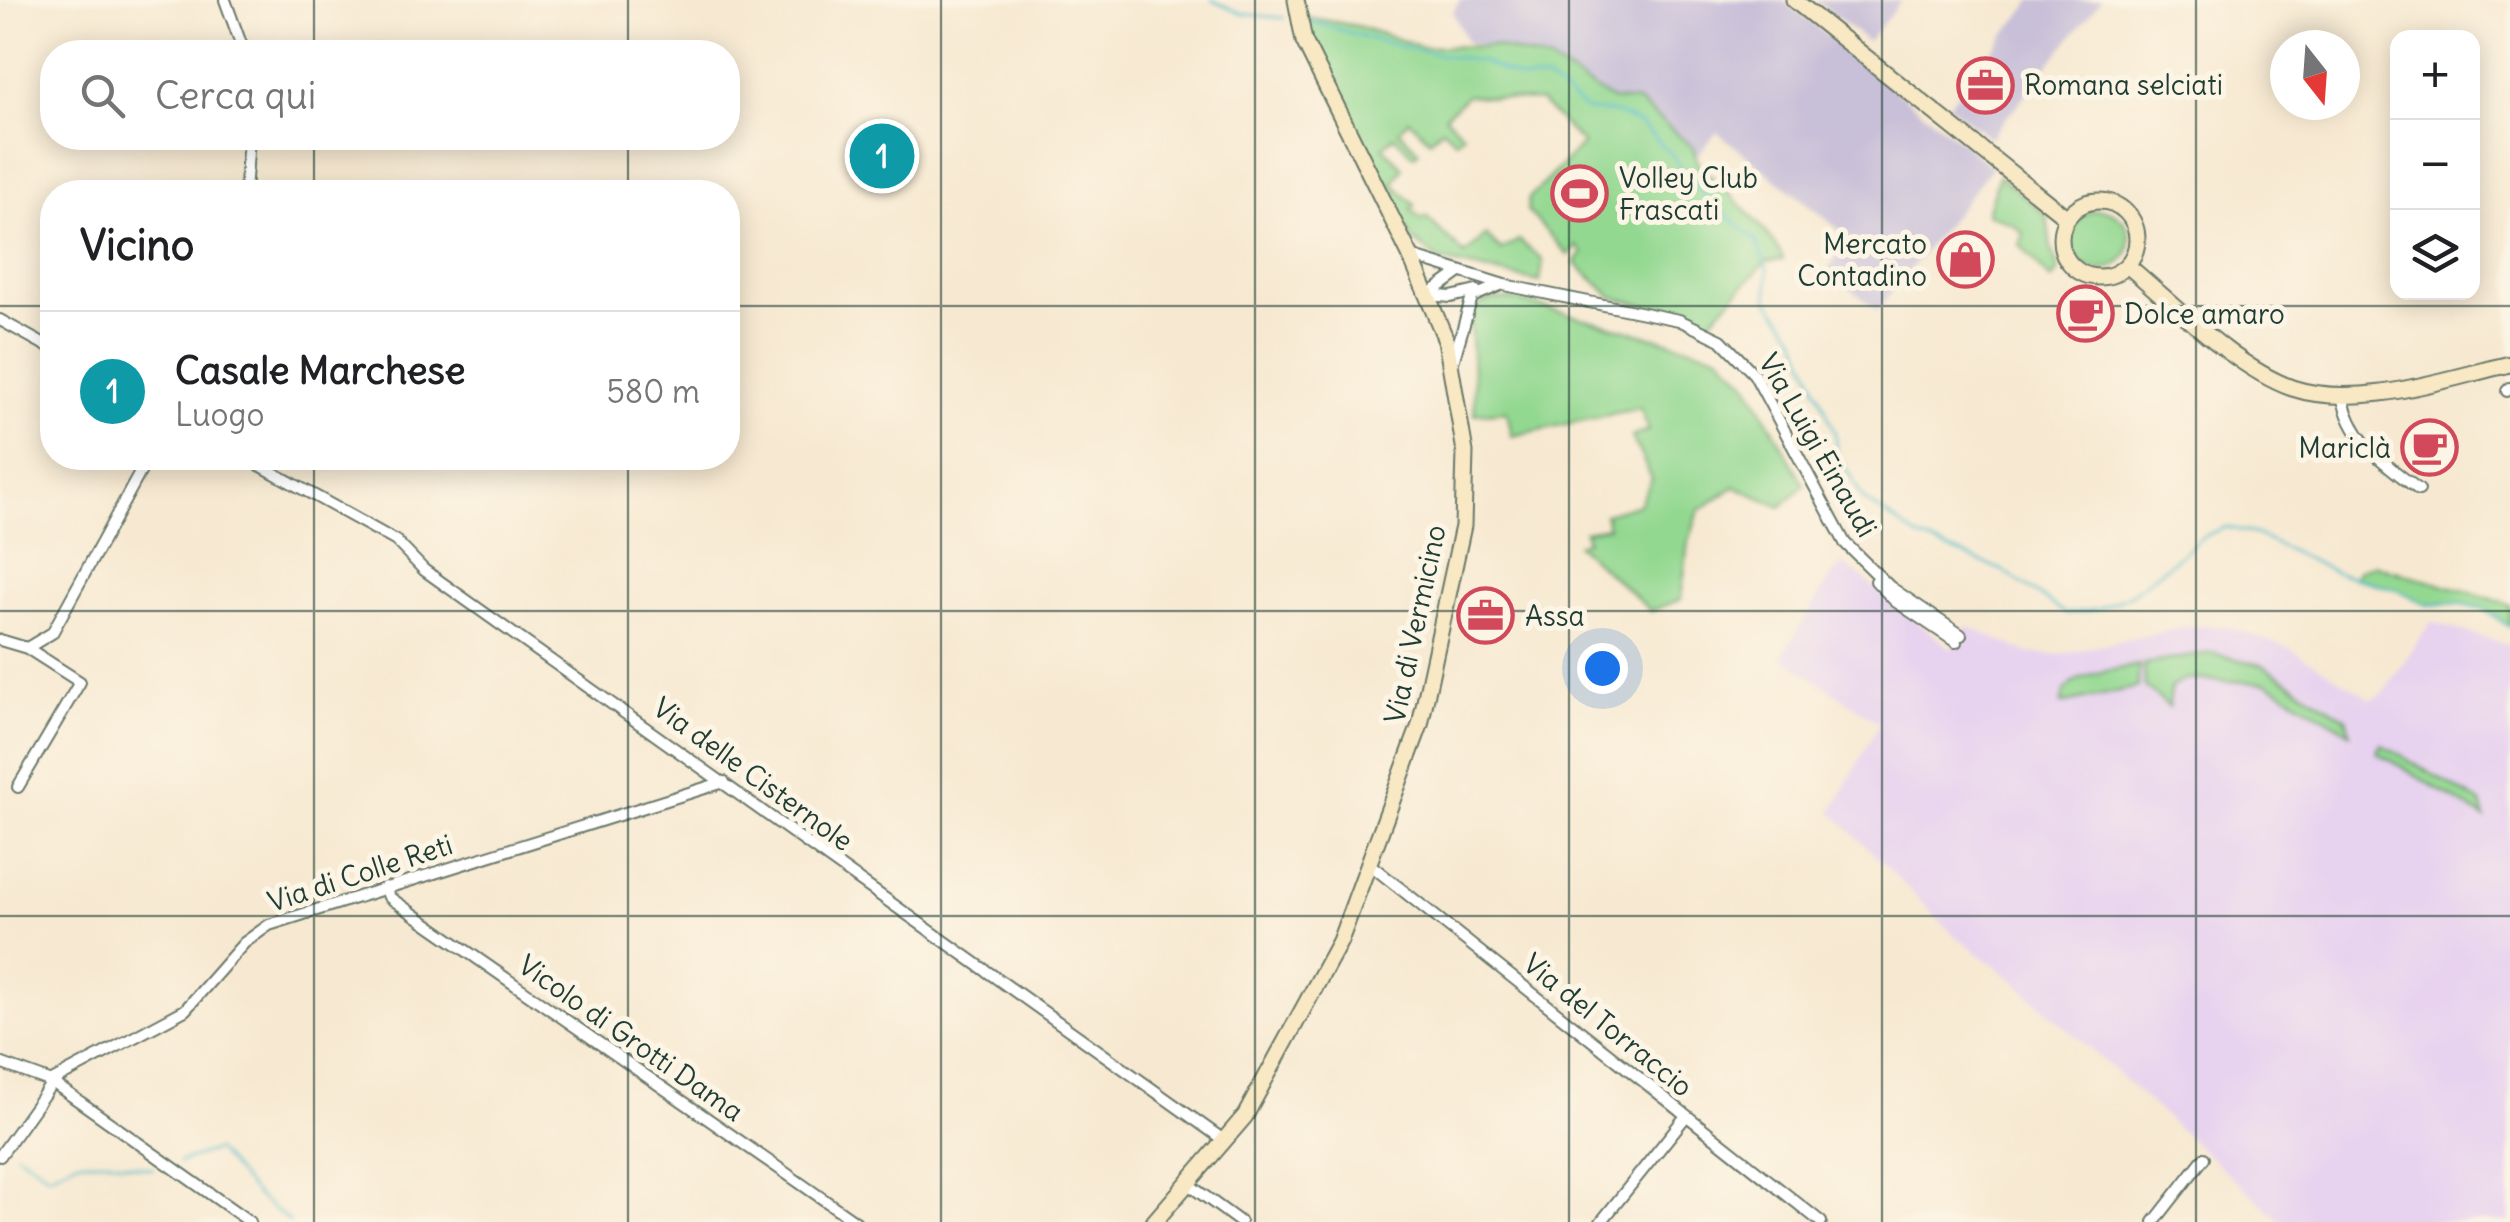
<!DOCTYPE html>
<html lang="it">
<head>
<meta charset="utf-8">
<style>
  :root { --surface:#fff; --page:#f2f2f2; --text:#202124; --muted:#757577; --line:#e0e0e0; --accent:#d1495b }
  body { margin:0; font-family:Delius,sans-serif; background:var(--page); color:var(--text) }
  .controls { position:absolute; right:30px; top:30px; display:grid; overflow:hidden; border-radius:20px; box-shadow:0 5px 25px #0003 }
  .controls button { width:90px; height:90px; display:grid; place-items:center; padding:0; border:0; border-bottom:2px solid var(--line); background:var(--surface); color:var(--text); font:50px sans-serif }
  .compass { position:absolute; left:2270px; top:30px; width:90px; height:90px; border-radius:50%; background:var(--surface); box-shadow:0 5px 25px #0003; rotate:163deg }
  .you { position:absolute; left:1602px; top:668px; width:35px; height:35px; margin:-25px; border:8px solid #fff; border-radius:50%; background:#1a73e8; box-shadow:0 0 0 15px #1a73e833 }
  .badge { display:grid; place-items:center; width:65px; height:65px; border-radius:50%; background:var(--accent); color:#fff; font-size:32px; font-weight:700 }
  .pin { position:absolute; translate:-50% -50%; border:5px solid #fff; box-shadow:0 2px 10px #0006 }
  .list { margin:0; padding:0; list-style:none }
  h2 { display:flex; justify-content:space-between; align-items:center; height:130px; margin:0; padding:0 40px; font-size:42px }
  h2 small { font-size:32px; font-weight:400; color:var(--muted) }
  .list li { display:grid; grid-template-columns:65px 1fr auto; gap:30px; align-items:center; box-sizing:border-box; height:160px; padding:0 40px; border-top:2px solid var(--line) }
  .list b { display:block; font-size:38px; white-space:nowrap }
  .list p { margin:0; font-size:32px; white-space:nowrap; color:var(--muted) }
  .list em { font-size:32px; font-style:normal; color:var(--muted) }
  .icon { flex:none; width:55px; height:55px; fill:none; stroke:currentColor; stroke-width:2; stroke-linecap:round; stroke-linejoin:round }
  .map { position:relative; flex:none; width:2510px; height:1222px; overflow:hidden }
  .search { position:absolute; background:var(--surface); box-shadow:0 5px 25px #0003; left:40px; top:40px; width:700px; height:110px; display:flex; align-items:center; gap:25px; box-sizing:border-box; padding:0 35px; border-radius:40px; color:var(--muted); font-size:38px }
  .panel { position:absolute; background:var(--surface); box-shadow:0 5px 25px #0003; left:40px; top:180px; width:700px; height:290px; border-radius:40px }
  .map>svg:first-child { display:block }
  .built { fill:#e7d2ef }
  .industrial { fill:#c8bfd8 }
  .green { fill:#93d891; stroke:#598a62; stroke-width:2.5 }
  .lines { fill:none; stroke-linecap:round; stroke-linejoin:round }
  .stream { stroke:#50bccb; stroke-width:2.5 }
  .street-casing { stroke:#6b796b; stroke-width:14 }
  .secondary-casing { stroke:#6b796b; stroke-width:19 }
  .street { stroke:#fff; stroke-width:10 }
  .secondary { stroke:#f8e8c3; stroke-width:15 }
  .grid { fill:none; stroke:#1f3d34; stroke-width:2.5; stroke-opacity:0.55 }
  .labels { text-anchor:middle; stroke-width:10; stroke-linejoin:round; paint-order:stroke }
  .poi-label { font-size:28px; fill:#1f3d34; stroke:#fcf5e5; text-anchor:start }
  .street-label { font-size:28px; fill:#1f3d34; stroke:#fcf5e5 }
</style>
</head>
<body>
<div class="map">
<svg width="2510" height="1222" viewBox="0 0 2510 1222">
  <rect width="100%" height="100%" fill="#fcf5e5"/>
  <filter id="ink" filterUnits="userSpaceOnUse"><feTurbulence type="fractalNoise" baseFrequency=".01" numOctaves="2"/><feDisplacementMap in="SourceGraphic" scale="20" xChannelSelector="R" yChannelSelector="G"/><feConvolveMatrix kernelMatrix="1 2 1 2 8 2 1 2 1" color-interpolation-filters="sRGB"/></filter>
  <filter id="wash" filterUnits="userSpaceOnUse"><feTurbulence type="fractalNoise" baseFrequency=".0048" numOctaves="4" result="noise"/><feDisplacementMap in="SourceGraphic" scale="40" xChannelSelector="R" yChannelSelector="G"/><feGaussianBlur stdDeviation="2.25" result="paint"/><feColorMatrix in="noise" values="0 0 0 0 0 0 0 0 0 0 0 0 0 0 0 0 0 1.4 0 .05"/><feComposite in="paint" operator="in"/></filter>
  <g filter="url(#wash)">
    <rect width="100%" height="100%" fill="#f7e9d1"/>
    <path class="built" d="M1844,563L1951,649L1967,626L2028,653L2056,655L2190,626L2228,627L2289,648L2371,699L2382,694L2431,622L2510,645V1222H2282L2010,977L1954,935L1832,812L1879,723L1782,657L1831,576Z"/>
    <path class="industrial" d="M1460,0H1783L1992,167L1877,310L1827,270L1851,239L1717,132L1695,158L1692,147L1638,102L1612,100L1550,62L1467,42L1453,12Z
      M1816,0H1902L1868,42Z
      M2033,0H2101L1990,138L1948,105Z"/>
    <path class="green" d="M1307,17L1357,26L1422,47L1494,46L1550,62L1612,100L1638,102L1693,147L1698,165C1717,180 1779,240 1783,260L1766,262L1709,322L1613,297L1575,263L1583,253L1577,246L1568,255L1527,210L1529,198L1583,144L1541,102L1467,95L1445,116L1463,134L1456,141L1442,128L1430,140L1409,120L1399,131L1419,151L1414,156L1394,136L1383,147L1403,168L1393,184L1415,205L1411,210L1422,220L1426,217L1465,255L1486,235L1501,250L1519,240L1543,261L1540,282L1438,260L1413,240C1392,200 1302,52 1307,17Z
      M1999,175L2047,216L2051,250L2059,270L2051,280L2020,245L2024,234L2013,224L1987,213Z
      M2070 240a30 30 0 1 1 60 0a30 30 0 1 1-60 0Z
      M1493,299L1515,300L1720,355L1747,382L1804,485L1781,507L1735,486L1699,511L1688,543L1681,599L1651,611L1577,545L1587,540L1584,531L1608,527L1605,514L1639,504L1652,479L1632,437L1649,430L1640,408L1512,436L1507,411L1475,414L1470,317L1476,306Z
      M2374,564C2419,581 2466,587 2510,606V627L2482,608L2454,603L2428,605L2395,589L2355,578L2358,571Z
      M2211,653L2262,665L2346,718L2350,732L2267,683L2187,679L2171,687L2169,707L2145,687L2144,664Z
      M2139,665L2138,687L2062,704C2061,672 2114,671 2139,665Z
      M2381,744L2481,803L2485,818L2377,752Z"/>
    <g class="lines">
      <path class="stream" d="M1212,0L1242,14L1284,18
        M1308,21L1405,48L1483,62L1521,79L1547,80L1588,111L1616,113L1642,125L1673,156L1688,180L1756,241L1768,270V299L1796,336L1835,433L1836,451L1864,500L1920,538L2002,570L2066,614L2099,609L2131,594L2204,536L2226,527L2252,533L2335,572L2395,589L2428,605L2454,603L2482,608L2510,627
        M16,1153L49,1175L78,1161H111L153,1169
        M179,1162L216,1150L256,1195L290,1222"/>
    </g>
  </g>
  <g filter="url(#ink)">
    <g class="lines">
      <defs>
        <path id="street" d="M225,0L244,52
          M245,192L249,138
          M1411,256L1504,285L1679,320L1721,340L1754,374L1845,543L1890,587L1961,635
          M1428,295L1451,297L1476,291
          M1428,295L1460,272
          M0,320L52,349
          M1453,362L1472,297L1498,286
          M2507,391L2510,388
          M2342,395C2351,442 2383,462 2419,490
          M247,458L396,541L424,570L1225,1141
          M1876,581L1895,601L1956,642
          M0,640L27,648L52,633L148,458
          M18,787L80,682L27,648
          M1368,863L1821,1222
          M385,887L389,897L856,1222
          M0,1063L52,1082L250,1222
          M0,1156L54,1080L185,1010L244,943L269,925L724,782
          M1188,1184L1240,1222
          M1601,1222L1686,1116
          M2154,1222L2204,1158"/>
        <path id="secondary" d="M1794,0L2067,218
          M2061 239a38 38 0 1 1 76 0a38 38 0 1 1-76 0Z
          M2127,265C2174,304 2235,368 2292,388C2359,410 2444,379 2510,364
          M1154,1222L1245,1116L1340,941L1420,725L1463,526L1465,452L1446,340L1410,255L1304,41L1296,0"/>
      </defs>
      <use href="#street" class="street-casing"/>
      <use href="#secondary" class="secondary-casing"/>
      <use href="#street" class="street"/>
      <use href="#secondary" class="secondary"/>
    </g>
  </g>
  <path class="grid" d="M314,0V52M628,0V52M941,0V1222M1255,0V1222M1569,0V1222M1882,0V1222M2196,0V1222M314,138V192M628,138V192M0,306H52M728,306H2510M314,458V1222M628,458V1222M0,611H2510M0,916H2510"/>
  <defs>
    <symbol id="office-ring" viewBox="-11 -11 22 22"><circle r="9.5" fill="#fcf5e5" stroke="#d1495b" stroke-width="1.5"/><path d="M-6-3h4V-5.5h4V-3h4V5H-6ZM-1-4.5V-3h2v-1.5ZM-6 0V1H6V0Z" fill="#d1495b"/></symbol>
    <symbol id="stadium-ring" viewBox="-11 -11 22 22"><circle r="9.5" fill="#fcf5e5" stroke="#d1495b" stroke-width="1.5"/><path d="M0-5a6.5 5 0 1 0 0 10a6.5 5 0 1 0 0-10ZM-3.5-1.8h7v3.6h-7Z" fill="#d1495b"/></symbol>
    <symbol id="shop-ring" viewBox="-11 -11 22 22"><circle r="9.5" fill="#fcf5e5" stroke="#d1495b" stroke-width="1.5"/><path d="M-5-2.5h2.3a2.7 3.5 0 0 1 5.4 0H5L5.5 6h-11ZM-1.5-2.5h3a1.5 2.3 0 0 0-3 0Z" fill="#d1495b"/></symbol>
    <symbol id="cafe-ring" viewBox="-11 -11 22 22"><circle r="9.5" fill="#fcf5e5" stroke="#d1495b" stroke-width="1.5"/><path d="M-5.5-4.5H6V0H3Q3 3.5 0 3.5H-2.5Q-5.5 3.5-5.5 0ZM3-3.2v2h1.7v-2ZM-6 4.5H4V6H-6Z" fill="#d1495b"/></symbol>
  </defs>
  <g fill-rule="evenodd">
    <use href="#office-ring" x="1954" y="54" width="63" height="63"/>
    <use href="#stadium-ring" x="1548" y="162" width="63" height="63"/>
    <use href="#shop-ring" x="1934" y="228" width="63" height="63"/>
    <use href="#cafe-ring" x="2054" y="282" width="63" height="63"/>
    <use href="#cafe-ring" x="2398" y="416" width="63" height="63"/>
    <use href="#office-ring" x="1454" y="584" width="63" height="63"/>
  </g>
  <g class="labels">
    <g class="poi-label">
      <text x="2024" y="95">Romana selciati</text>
      <text x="1619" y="188">Volley Club<tspan x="1619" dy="32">Frascati</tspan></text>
      <text x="1927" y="254" text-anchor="end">Mercato<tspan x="1927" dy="32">Contadino</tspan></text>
      <text x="2124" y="324">Dolce amaro</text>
      <text x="2391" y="458" text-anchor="end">Mariclà</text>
      <text x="1525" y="626">Assa</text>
    </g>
    <g class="street-label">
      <text transform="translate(1818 445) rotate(60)" y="10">Via Luigi Einaudi</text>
      <text transform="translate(1415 624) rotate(-78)" y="10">Via di Vermicino</text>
      <text transform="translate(753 774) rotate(36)" y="10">Via delle Cisternole</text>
      <text transform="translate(360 873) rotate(-18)" y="10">Via di Colle Reti</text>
      <text transform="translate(1608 1025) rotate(39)" y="10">Via del Torraccio</text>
      <text transform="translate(631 1038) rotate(35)" y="10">Vicolo di Grotti Dama</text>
    </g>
  </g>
</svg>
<div class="controls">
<button>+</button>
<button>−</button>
<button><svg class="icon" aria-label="layers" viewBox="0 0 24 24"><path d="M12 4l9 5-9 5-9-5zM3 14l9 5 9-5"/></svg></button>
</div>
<svg class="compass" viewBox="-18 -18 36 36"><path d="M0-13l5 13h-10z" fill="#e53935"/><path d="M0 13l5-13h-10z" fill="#757577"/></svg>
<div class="you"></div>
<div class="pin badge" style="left:882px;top:156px;background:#0f9aa8">1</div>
<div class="search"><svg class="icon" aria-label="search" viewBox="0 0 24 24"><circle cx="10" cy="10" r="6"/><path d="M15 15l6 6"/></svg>Cerca qui</div>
<section class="panel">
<h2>Vicino<small></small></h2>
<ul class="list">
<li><span class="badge" style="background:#0f9aa8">1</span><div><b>Casale Marchese</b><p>Luogo</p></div><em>580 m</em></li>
</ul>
</section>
</div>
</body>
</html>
